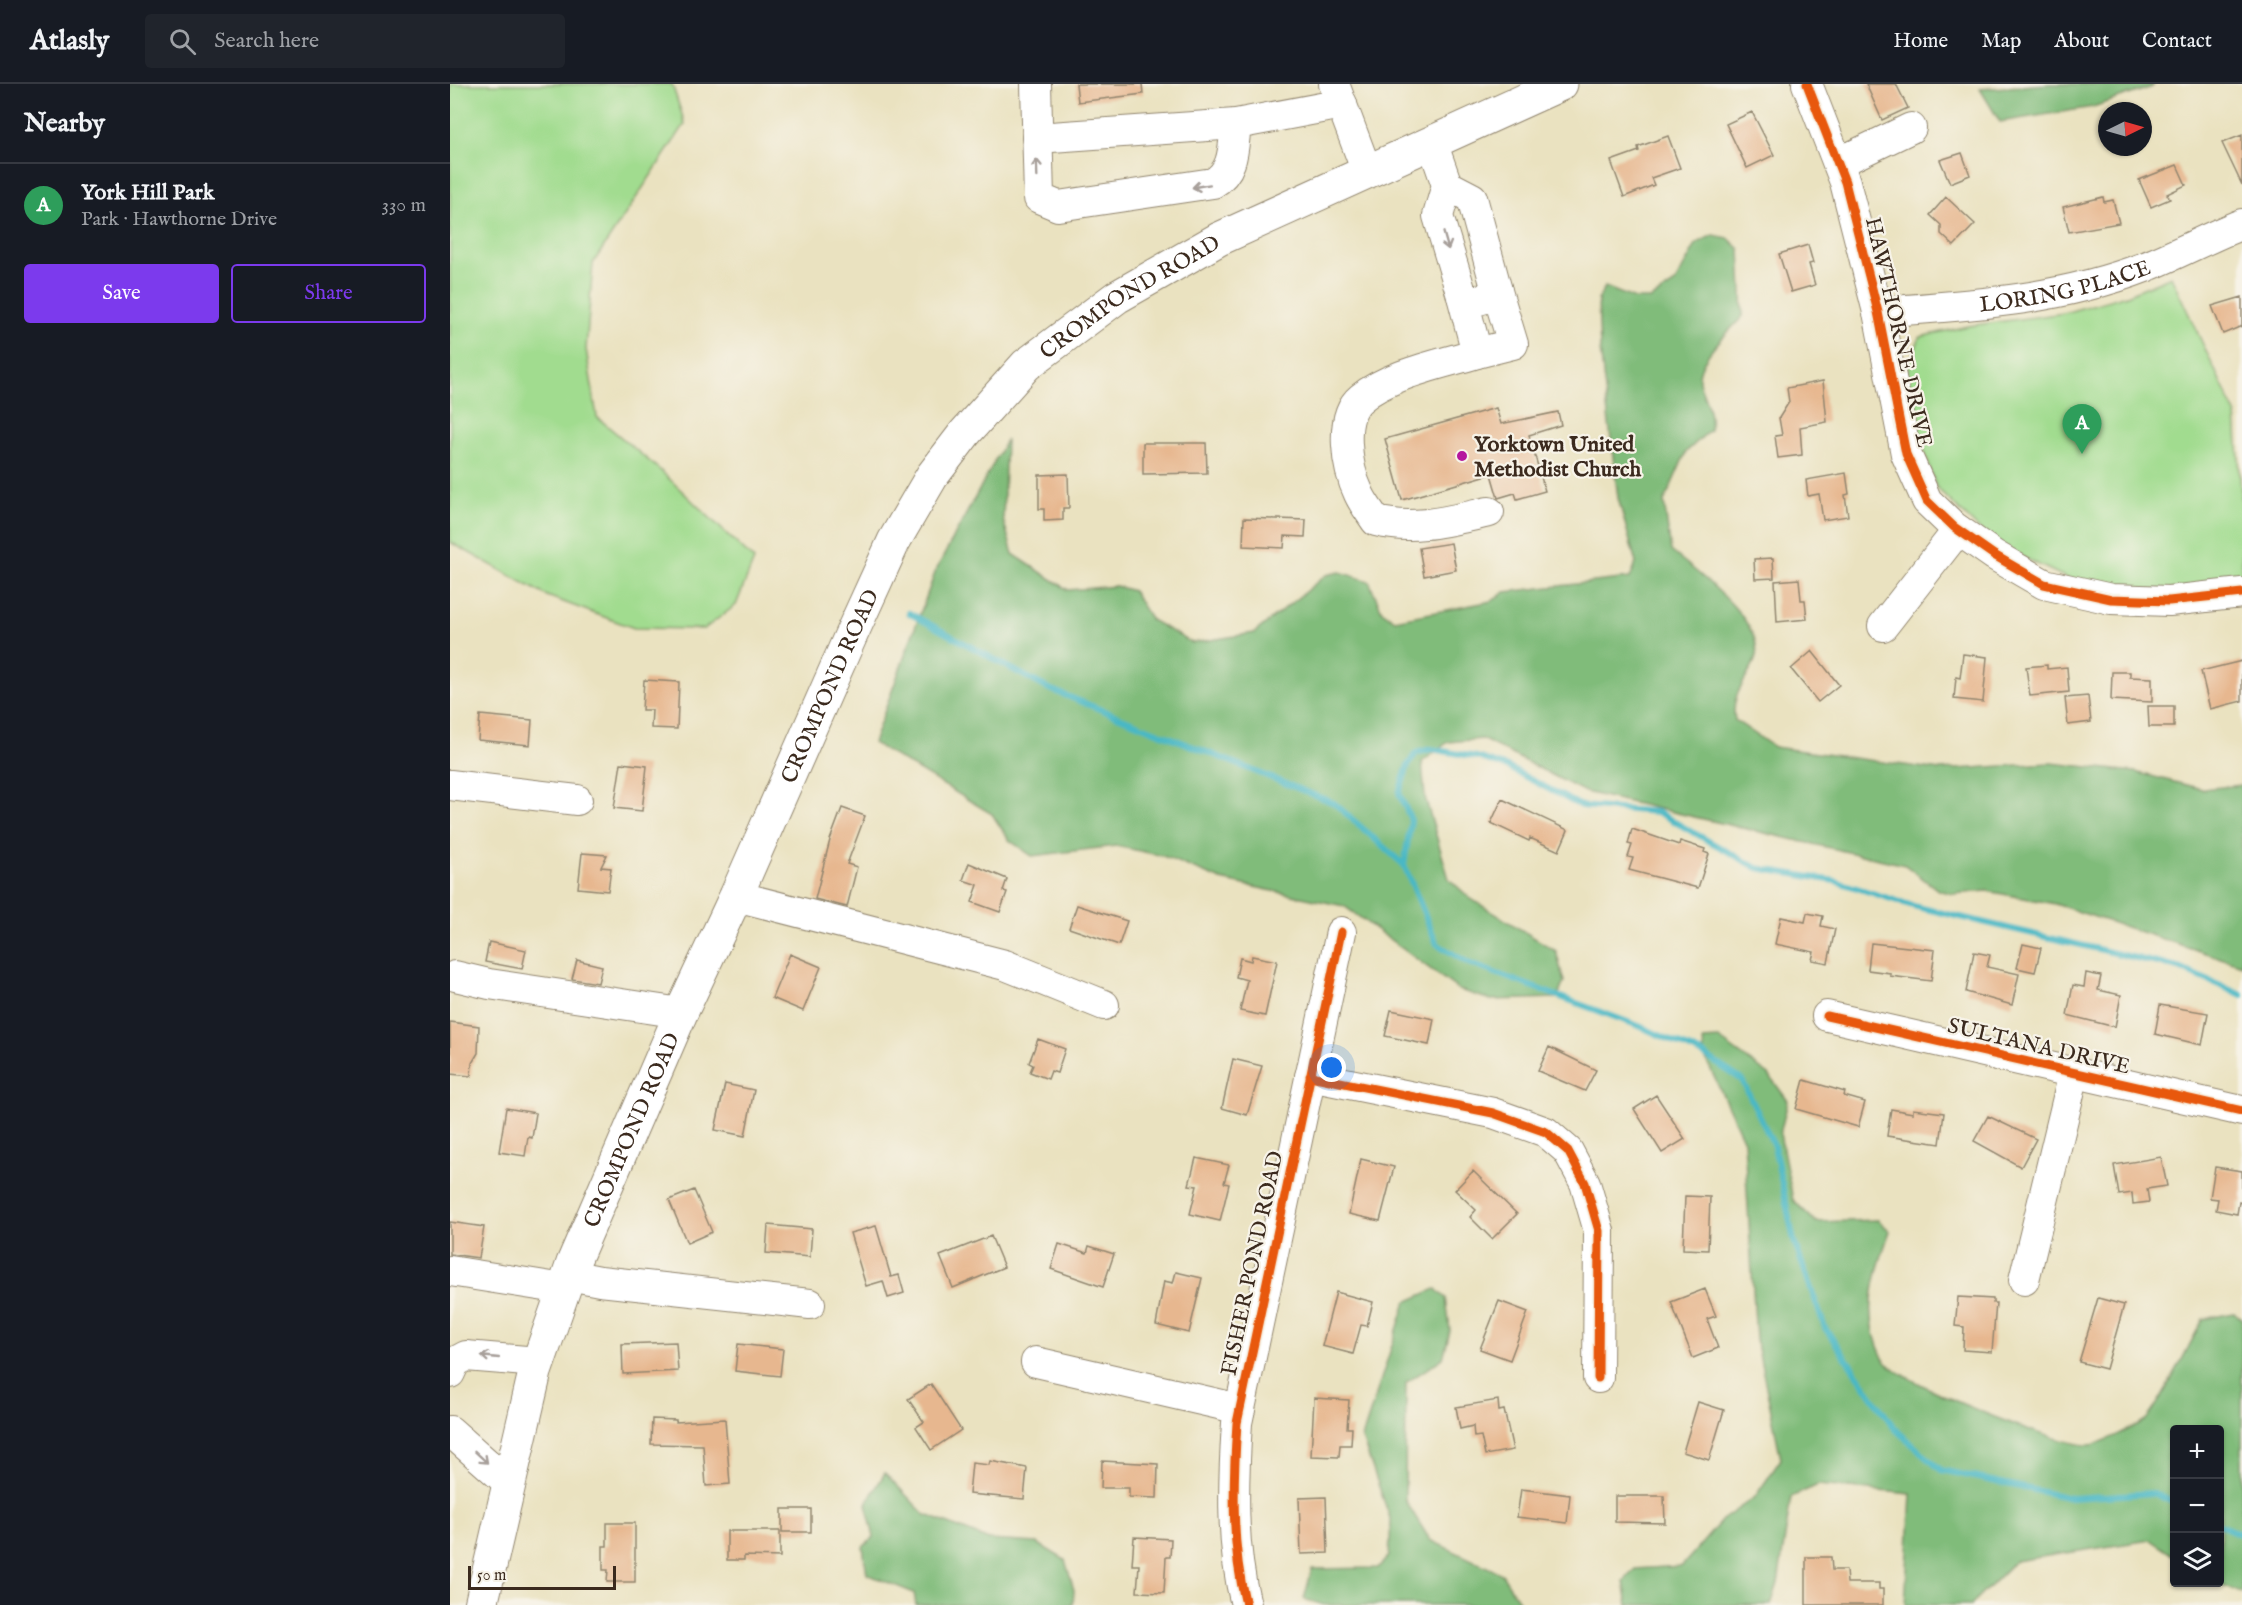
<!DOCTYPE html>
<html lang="en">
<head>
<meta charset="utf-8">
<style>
  :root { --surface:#171b24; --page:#20242c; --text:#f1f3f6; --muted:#9ea1a6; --line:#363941; --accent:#7c3aed }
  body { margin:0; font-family:"IM FELL English",serif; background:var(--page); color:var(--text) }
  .controls { position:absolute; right:18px; bottom:18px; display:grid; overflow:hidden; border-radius:6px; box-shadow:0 2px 4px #0004 }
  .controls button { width:54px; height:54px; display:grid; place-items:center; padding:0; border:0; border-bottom:2px solid var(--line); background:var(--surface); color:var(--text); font:30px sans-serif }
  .compass { position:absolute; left:1648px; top:18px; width:54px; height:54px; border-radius:50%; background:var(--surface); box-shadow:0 2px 4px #0004; rotate:85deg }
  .scale { position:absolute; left:18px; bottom:15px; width:148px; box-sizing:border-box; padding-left:6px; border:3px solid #3b2a1e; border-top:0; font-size:16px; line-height:21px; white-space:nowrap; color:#3b2a1e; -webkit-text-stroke:4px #f7f3e8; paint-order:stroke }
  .you { position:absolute; left:882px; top:984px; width:21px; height:21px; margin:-15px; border:4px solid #fff; border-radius:50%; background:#1a73e8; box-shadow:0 0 0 9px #1a73e833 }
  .badge { display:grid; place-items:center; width:39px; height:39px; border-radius:50%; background:var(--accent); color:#fff; font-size:20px; font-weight:700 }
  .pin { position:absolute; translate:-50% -50px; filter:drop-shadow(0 2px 3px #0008) }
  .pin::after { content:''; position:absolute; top:32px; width:21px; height:18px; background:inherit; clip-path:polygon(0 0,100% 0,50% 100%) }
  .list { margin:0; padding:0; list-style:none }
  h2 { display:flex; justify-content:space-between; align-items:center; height:78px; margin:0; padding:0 24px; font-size:26px }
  h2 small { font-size:20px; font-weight:400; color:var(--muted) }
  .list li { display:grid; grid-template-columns:39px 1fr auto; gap:18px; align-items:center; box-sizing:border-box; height:84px; padding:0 24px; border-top:2px solid var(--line) }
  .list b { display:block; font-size:22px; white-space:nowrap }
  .list p { margin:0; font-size:20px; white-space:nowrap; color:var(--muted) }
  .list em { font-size:20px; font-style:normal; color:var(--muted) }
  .actions { display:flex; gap:12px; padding:18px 24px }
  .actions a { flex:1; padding:14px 0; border:2px solid var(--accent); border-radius:6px; text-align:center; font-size:21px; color:var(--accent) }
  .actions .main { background:var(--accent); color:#fff }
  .icon { flex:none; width:33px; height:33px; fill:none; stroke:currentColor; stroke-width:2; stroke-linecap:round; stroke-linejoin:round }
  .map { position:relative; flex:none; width:1792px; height:1521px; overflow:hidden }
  header { display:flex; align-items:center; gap:36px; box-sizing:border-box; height:84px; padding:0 30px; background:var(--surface); border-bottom:2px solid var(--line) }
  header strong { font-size:28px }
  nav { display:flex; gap:33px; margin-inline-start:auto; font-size:21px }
  .search { width:420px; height:54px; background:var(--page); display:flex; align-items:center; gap:15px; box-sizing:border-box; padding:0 21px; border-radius:6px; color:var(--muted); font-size:22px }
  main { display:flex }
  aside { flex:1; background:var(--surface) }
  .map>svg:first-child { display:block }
  .green { fill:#a1dc8f; stroke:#6e8356; stroke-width:1.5 }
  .forest { fill:#80bc7a; stroke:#5e734c; stroke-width:1.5 }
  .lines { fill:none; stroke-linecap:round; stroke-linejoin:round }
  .stream { stroke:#4ab8c5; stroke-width:6 }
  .building { fill:#e7b78f }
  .minor-casing { stroke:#92866f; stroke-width:32 }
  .highway-casing { stroke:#92866f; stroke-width:35 }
  .minor { stroke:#fff; stroke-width:30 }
  .highway { stroke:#fff; stroke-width:33 }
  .cycleway-casing { stroke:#f7f3e8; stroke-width:13 }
  .cycleway { stroke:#e8590c; stroke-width:9 }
  .oneway { stroke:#a79f9a }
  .poi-dot { fill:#b5179e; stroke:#f7f3e8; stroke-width:2 }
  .labels { text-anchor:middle; stroke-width:4.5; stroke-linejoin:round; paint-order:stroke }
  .street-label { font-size:22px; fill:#3b2a1e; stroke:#f7f3e8 }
  .poi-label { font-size:22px; font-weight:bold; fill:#3b2a1e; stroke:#f7f3e8; text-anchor:start }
</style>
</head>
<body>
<header>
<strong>Atlasly</strong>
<div class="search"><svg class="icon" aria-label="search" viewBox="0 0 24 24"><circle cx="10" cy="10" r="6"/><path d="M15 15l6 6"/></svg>Search here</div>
<nav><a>Home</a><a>Map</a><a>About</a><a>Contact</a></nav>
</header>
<main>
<aside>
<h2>Nearby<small></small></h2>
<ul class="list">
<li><span class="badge" style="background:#2e9e5b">A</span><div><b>York Hill Park</b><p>Park · Hawthorne Drive</p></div><em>330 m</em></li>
</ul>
<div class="actions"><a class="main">Save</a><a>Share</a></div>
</aside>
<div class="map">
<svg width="1792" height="1521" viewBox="0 0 1792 1521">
  <rect width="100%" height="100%" fill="#f7f3e8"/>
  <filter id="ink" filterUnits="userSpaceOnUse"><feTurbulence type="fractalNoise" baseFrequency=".0167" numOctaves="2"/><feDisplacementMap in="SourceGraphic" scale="12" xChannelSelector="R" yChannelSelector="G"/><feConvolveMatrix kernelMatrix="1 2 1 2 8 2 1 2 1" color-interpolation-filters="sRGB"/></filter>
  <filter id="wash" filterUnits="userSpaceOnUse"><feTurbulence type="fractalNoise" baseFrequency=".008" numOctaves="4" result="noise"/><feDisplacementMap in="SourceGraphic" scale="24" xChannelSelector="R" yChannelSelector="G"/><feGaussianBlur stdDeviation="1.35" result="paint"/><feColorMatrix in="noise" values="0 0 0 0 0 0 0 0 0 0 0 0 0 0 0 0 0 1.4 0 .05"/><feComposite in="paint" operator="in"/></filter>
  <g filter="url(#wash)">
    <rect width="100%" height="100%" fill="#eae2c0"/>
    <path class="green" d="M0,0H222L235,40L143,179L136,265L147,333L211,387L304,476L286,521L254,545L184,544L97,512L0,458Z
      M1721,192L1786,331L1792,422V496L1702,508L1623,497L1543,459L1486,403L1465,338L1457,286L1470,253L1518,242L1614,229L1677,211Z"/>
    <path class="forest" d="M1600,0H1704L1702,3L1643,23L1550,38L1530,5Z
      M1263,151L1278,154L1290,165L1293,232C1279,248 1242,279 1250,301C1256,318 1262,328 1260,346L1236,368L1214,418L1221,467C1245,487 1318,539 1305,576C1296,599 1280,610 1285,636L1324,663L1490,686L1601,679L1685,688L1752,705L1792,701V881L1605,820L1537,807L1503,810L1488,806L1455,781L1135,708L1032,655L998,658L972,678L975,713L999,795L1021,815L1106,867L1114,898L1107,914L1041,916L1009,906L894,822L771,796L713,772L666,762L582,772L559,756L542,730L423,659L486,486L556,356L553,435L563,470L618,506L666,502L683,507L701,536L742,559L804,549L876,491L890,488L919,497L932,527L945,536L1042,517L1055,508L1180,494L1186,479L1168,414L1150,265L1148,216L1155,203L1185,215H1201L1224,200L1247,159Z
      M1269,955L1319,991L1338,1017L1330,1050L1343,1116L1366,1138L1428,1136L1440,1147C1425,1189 1411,1231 1433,1274C1445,1298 1611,1363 1640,1361C1651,1360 1684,1343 1694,1337C1705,1331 1744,1252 1753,1235L1784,1229L1792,1234V1509L1763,1499L1770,1498V1346H1724V1472L1700,1456L1565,1477L1521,1521H1455L1461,1410L1368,1401L1341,1413L1328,1499L1321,1521H1178L1174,1497L1185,1485L1232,1482L1272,1436L1305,1413L1331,1375L1306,1255L1294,1057L1254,971L1253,956Z
      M985,1205L996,1214L1000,1247L993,1274L956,1299L955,1416L980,1456L1052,1490L1069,1517V1521H874L854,1515L862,1485L928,1484L939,1472L941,1437L912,1354L956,1218Z
      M435,1389L474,1430L539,1456L587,1459L615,1476L624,1506L623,1521H466L464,1509L417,1490L413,1463L424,1453L416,1420Z"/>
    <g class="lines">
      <path class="stream" d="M459,529L597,604L884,719L954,781L987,860L1018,879L1189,942L1254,971L1292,996L1324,1062L1344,1157L1375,1244L1445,1345L1491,1386L1621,1414L1704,1409L1724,1419
        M954,781L961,736L949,709L958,681L966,669L981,665L1027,673L1057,683L1131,722L1207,728L1307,784L1385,797L1463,822L1729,884L1792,911
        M1770,1441L1792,1451"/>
    </g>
    <g id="blocks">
      <path class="building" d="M626,0H692L693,10L628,18Z
        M1416,0H1446L1458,24L1432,36Z
        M1302,28L1324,71L1297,84L1276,40Z
        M1792,51V101L1772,59Z
        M1218,52L1230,84L1201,94L1204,101L1174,113L1161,77L1189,67L1188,63Z
        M1512,69L1520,91L1500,99L1490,76Z
        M1727,81L1736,101L1717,110L1720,115L1701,123L1689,96Z
        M1496,113L1525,140L1504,162L1491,150V141L1480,131Z
        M1653,113L1654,118L1663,116L1669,139L1619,148L1613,123Z
        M1358,161L1363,179L1359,180L1365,201L1341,208L1329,170Z
        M1792,213V242L1773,250L1762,222Z
        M1373,297L1377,338L1350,343L1352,371L1328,374L1325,352L1332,351L1329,334L1339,318L1337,304Z
        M1046,324L1051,340L1108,328L1111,341L1079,351L1095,407L1067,415L1065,409L1048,414L1041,390L952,416L935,355Z
        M693,359H756L757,389L693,390Z
        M1396,389L1399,410L1395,411L1398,432L1373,436L1369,410L1358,412L1356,396Z
        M618,390L619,424H613V436L594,437V425H589V391Z
        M794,434L856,436L855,453L835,452L834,464L793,462Z
        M1001,459L1006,486L974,492L969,464Z
        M1323,474L1324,494L1305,495L1304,475Z
        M1349,495L1351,516H1355L1357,535L1327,538L1325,497Z
        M1362,567L1389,601L1368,618L1341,585Z
        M1513,570L1537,573L1533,618L1504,615L1506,593L1510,594Z
        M1792,577V617L1760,625L1751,587Z
        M1597,581V585L1617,583L1619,608L1580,612L1576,583Z
        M1662,588H1680V593L1702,594V618L1661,616Z
        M194,596L229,598L227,645L201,644L202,626H192Z
        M1638,612L1641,638L1618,641L1615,614Z
        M1698,622H1724V643H1699Z
        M30,631L82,636L80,661L28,656Z
        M171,679L197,682L192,727L164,724Z
        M1052,715L1118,746L1109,767L1080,754L1079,757L1041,739Z
        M392,724L415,732L397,780L407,783L397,823L365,815L380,756Z
        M1182,745L1229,761L1230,757L1255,765L1254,768L1259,770L1248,804L1179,786L1183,774L1178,773L1182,761L1178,760Z
        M132,769L157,771L151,783L161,784L158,807L128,804Z
        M519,779L557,795L553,807L557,808L550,828L522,818L528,801L513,796Z
        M627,821L677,837L669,861L619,844Z
        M1357,829L1373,832L1371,842L1385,845L1378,879L1362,876L1364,868L1325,860L1331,833L1355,838Z
        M39,858L76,866L72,885L35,878Z
        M1421,859L1485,866L1481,897L1440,892V889L1418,886Z
        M1573,860L1591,864L1585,888L1567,884Z
        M1524,868L1540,871L1537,883L1569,890L1562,921L1516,908Z
        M340,870L371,883L353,927L322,914Z
        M802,872L827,877L815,932L790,927L797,896L786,893L790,874L801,877Z
        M127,876L152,882L148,899L122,895Z
        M1636,889L1651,892L1648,906L1671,911L1665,943L1617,931L1623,901L1634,903Z
        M1710,921L1758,929L1752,961L1705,950Z
        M941,926L984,935L979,961L935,952Z
        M0,938L29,942L28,969L22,979L21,992L0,990Z
        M588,955L615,965L607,989L601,987L598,995L580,988L583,981L579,979Z
        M1099,963L1146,986L1135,1007L1088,987Z
        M783,975L812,982L797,1031L772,1024Z
        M1354,996L1395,1008L1394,1012L1415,1018L1408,1043L1346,1025Z
        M275,1000L304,1006L295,1052L265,1046Z
        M1206,1011L1235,1055L1212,1069L1184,1025Z
        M56,1024L86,1029L82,1054L78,1053L75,1072L49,1068Z
        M1441,1025L1463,1029V1025L1494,1029L1490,1060L1437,1052Z
        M1538,1032L1586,1055L1571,1083L1524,1057Z
        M1711,1073L1717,1102L1697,1105L1699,1118L1683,1120L1682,1109L1669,1111L1664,1081Z
        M746,1074L779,1081L774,1099L779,1100L770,1137L740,1130L747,1102L739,1101Z
        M911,1075L944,1083L930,1137L899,1130Z
        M1765,1083L1792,1087V1119L1789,1118L1787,1130L1766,1126L1768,1115L1760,1114Z
        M1023,1087L1067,1130L1042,1155L1020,1133L1026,1126L1005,1106Z
        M244,1106L262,1148L237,1159L219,1116Z
        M1235,1112L1260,1113L1258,1166L1233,1165Z
        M0,1138L34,1143L29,1174L0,1170Z
        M318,1141L362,1145L360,1173L316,1169Z
        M426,1142L441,1193L449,1191L454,1209L438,1214L433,1197L416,1202L400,1149Z
        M541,1152L554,1183L503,1204L490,1172Z
        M609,1160L637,1169L639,1162L664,1170L653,1203L601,1185Z
        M726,1188L752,1194L739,1249L706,1241L714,1197L723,1199Z
        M1255,1205L1266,1232L1257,1235L1268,1264L1243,1274L1221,1218Z
        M886,1208L923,1218L917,1242L911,1241L903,1270L872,1262Z
        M1508,1213L1543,1215V1219H1546L1542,1268L1513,1266L1514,1243L1505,1242Z
        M1648,1214L1674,1221L1656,1285L1629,1278Z
        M1049,1217L1078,1228L1060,1276L1030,1265Z
        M226,1258L228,1287L173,1290L172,1260Z
        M288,1260L333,1265L330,1292L285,1287Z
        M481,1300L511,1346L481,1366L466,1343L474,1338L458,1315Z
        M864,1314L899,1316L897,1344H902L901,1361H890L889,1373L861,1372Z
        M1048,1316L1049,1327L1054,1326L1063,1366L1035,1371L1031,1352L1024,1353L1023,1342L1010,1345L1006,1323Z
        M1248,1318L1274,1326L1259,1376L1233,1368Z
        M202,1335L226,1336V1338L275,1335L280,1400L256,1402L253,1361L201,1360Z
        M540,1377L577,1384L574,1415L519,1410L522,1379L539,1381Z
        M652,1377L708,1380L707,1414L679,1413V1404H651Z
        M1071,1405L1120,1411L1117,1439L1067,1433Z
        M1165,1412H1214L1215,1439L1165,1438Z
        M876,1413L878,1469L851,1470L849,1414Z
        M332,1425H361V1448H332Z
        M157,1439H185V1498H157L158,1486H153V1462H157Z
        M277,1447H330V1473L294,1472V1476H277Z
        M684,1453L721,1455L720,1473H716L714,1509L687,1508L689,1481H682Z
        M1356,1473H1381L1382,1486H1396L1397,1499H1429V1505H1433V1521H1356Z"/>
    </g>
  </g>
  <g filter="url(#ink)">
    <use href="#blocks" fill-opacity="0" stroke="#92866f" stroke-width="1.5"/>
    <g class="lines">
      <defs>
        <g id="minor">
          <path d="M586,0L589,114L608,122L763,99C785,87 783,62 786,40"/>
          <path d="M884,0L917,88"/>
          <path d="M1357,0L1395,98L1428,228L1456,370L1477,417L1504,443L1544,471L1594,500L1661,515L1719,517L1792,509"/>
          <path d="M587,54L786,40L892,20"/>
          <path d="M982,58L997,101L988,132L1012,212C1025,220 1036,215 1047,207L1022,114L997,101"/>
          <path d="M1388,79L1461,44"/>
          <path d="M1012,212L1027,269C992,280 939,290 911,314C888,333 897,385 909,410C913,419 920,428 926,437C964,447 1001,436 1039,428"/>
          <path id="s1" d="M1428,228C1520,221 1607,217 1695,183C1728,170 1759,153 1792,140"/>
          <path d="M1027,269L1063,260L1047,207"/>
          <path d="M1433,542L1508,446"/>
          <path d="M0,701L127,716"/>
          <path d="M286,812L555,881L654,921"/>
          <path d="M5,892L39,900L231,929"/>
          <path d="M1377,932L1792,1027"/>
          <path d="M860,992L1043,1029L1096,1048L1118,1067L1135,1099L1149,1147L1148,1294"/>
          <path d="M0,1187L114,1205"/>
          <path d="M119,1191L150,1197L360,1220"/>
          <path d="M1574,1196L1624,989"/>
          <path d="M586,1278L790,1325"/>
          <path d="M0,1289L5,1278L16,1272L88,1278"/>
          <path d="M0,1347L60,1400"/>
          <path d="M796,1521C781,1461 783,1400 787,1339L891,848"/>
        </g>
        <g id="highway">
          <path id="s2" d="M31,1521L85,1288L123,1179L231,929L286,812L401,551L444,457L482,392L515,349L576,281L667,213L769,155L1111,0"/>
        </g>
      </defs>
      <use href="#minor" class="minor-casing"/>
      <use href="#highway" class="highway-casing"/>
      <use href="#minor" class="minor"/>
      <use href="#highway" class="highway"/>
      <defs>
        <path id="cycleway" d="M1357,0L1395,98L1428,228L1456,370L1477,417L1504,443L1544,471L1594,500L1661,515L1719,517L1792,509
          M1377,932L1792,1027
          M860,992L1043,1029L1096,1048L1118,1067L1135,1099L1149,1147L1148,1294
          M796,1521C781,1461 783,1400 787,1339L891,848"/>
      </defs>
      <use href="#cycleway" class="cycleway-casing"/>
      <use href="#cycleway" class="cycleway"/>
    </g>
    <defs><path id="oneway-shaft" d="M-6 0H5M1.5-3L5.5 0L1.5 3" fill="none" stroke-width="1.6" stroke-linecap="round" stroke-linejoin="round" transform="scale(1.5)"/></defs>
    <g class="oneway">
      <use href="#oneway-shaft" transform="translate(587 84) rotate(-92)"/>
      <use href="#oneway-shaft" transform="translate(751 102) rotate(170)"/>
      <use href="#oneway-shaft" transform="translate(996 157) rotate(74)"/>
      <use href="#oneway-shaft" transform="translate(40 1273) rotate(-174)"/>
      <use href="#oneway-shaft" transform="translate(31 1373) rotate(43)"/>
    </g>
  </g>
  <circle class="poi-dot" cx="1012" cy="372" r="6"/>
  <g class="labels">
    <g class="street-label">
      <text dy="8" stroke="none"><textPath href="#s1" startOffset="189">LORING PLACE</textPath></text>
      <text dy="8" stroke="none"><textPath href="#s2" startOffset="1490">CROMPOND ROAD</textPath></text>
      <text transform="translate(1450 248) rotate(77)" y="8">HAWTHORNE DRIVE</text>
      <text dy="8" stroke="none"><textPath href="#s2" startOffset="986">CROMPOND ROAD</textPath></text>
      <text transform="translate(1589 961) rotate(13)" y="8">SULTANA DRIVE</text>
      <text dy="8" stroke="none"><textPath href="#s2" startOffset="500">CROMPOND ROAD</textPath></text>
      <text transform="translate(801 1179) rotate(-78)" y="8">FISHER POND ROAD</text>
    </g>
    <g class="poi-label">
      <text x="1024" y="367">Yorktown United<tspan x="1024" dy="25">Methodist Church</tspan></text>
    </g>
  </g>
</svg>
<div class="controls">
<button>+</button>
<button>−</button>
<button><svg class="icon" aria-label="layers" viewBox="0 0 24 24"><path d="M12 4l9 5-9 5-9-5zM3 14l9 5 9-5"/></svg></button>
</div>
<svg class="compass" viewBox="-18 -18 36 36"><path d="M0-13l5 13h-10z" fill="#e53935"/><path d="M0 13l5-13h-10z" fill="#9ea1a6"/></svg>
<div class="scale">50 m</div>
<div class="you"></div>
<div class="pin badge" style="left:1632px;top:370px;background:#2e9e5b">A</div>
</div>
</main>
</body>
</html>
